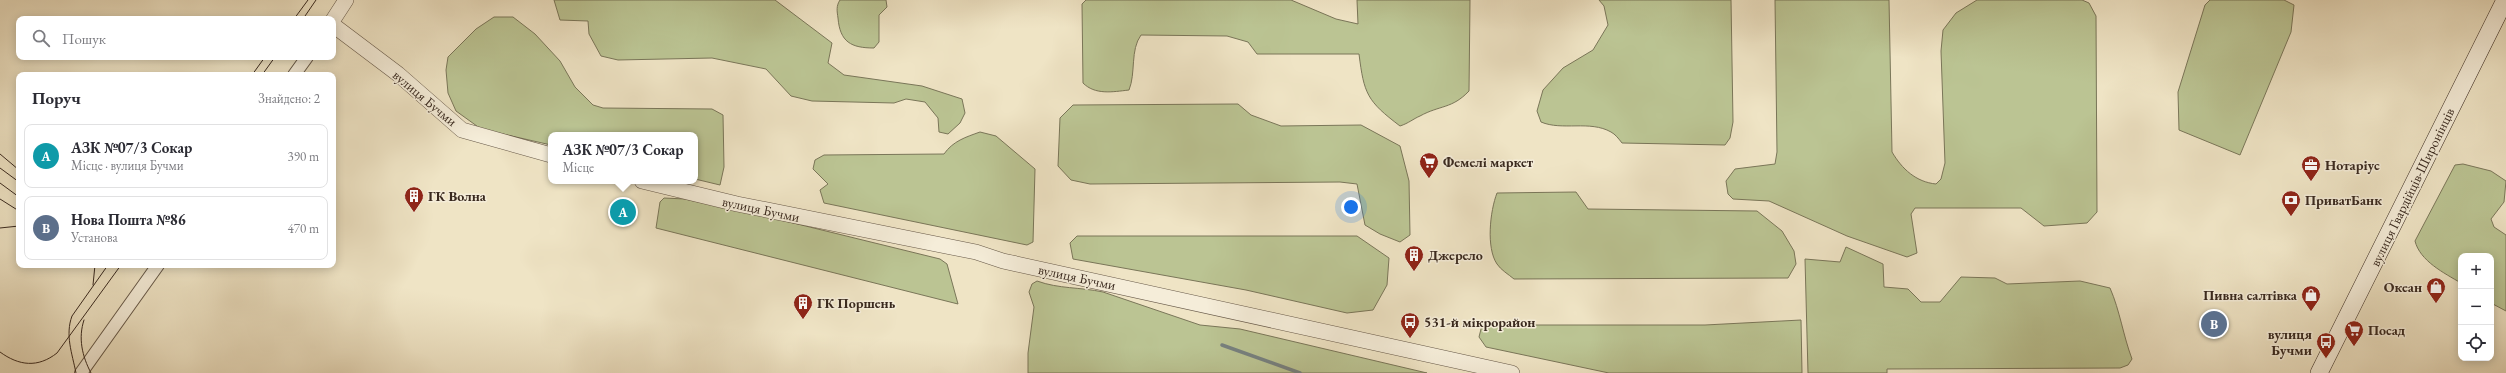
<!DOCTYPE html>
<html lang="uk">
<head>
<meta charset="utf-8">
<style>
  :root { --surface:#fff; --page:#f7f7f7; --text:#2b2b33; --muted:#7c7c81; --line:#e1e1e2; --accent:#0b8043 }
  body { margin:0; font-family:"EB Garamond",serif; background:var(--page); color:var(--text) }
  .controls { position:absolute; right:12px; bottom:12px; display:grid; overflow:hidden; border-radius:8px; box-shadow:0 2px 10px #0003 }
  .controls button { width:36px; height:36px; display:grid; place-items:center; padding:0; border:0; border-bottom:1px solid var(--line); background:var(--surface); color:var(--text); font:20px sans-serif }
  .you { position:absolute; left:1351px; top:207px; width:14px; height:14px; margin:-10px; border:3px solid #fff; border-radius:50%; background:#1a73e8; box-shadow:0 0 0 6px #1a73e833 }
  .badge { display:grid; place-items:center; width:26px; height:26px; border-radius:50%; background:var(--accent); color:#fff; font-size:13px; font-weight:700 }
  .pin { position:absolute; translate:-50% -50%; border:2px solid #fff; box-shadow:0 1px 4px #0006 }
  .popup { position:absolute; left:548px; top:132px; width:150px; height:52px; box-sizing:border-box; display:grid; place-content:center; border-radius:8px; background:var(--surface); filter:drop-shadow(0 1px 3px #0005); font-size:13px; white-space:nowrap; color:var(--muted) }
  .popup b { font-size:15px; color:var(--text) }
  .popup::after { content:''; position:absolute; left:50%; top:100%; margin-left:-8px; border:8px solid transparent; border-top-color:var(--surface) }
  .list { margin:0; padding:0; list-style:none }
  h2 { display:flex; justify-content:space-between; align-items:center; height:52px; margin:0; padding:0 16px; font-size:17px }
  h2 small { font-size:13px; font-weight:400; color:var(--muted) }
  .list li { display:grid; grid-template-columns:26px 1fr auto; gap:12px; align-items:center; box-sizing:border-box; height:64px; margin:0 8px 8px; padding:0 8px; border:1px solid var(--line); border-radius:8px }
  .list b { display:block; font-size:15px; white-space:nowrap }
  .list p { margin:0; font-size:13px; white-space:nowrap; color:var(--muted) }
  .list em { font-size:13px; font-style:normal; color:var(--muted) }
  .icon { flex:none; width:22px; height:22px; fill:none; stroke:currentColor; stroke-width:2; stroke-linecap:round; stroke-linejoin:round }
  .map { position:relative; flex:none; width:2506px; height:373px; overflow:hidden }
  .search { position:absolute; background:var(--surface); box-shadow:0 2px 10px #0003; left:16px; top:16px; width:320px; height:44px; display:flex; align-items:center; gap:10px; box-sizing:border-box; padding:0 14px; border-radius:8px; color:var(--muted); font-size:15px }
  .panel { position:absolute; background:var(--surface); box-shadow:0 2px 10px #0003; left:16px; top:72px; width:320px; height:196px; border-radius:8px }
  .map>svg:first-child { display:block }
  .green { fill:#bbc493; stroke:#7a7659 }
  .lines { fill:none; stroke-linecap:round; stroke-linejoin:round }
  .stream { stroke:#778180; stroke-width:3.5 }
  .minor-casing { stroke:#665848; stroke-width:14 }
  .tertiary-casing { stroke:#665848; stroke-width:16 }
  .secondary-casing { stroke:#39291f; stroke-width:18 }
  .minor { stroke:#f5edd9; stroke-width:12 }
  .tertiary { stroke:#f5edd9; stroke-width:15 }
  .secondary { stroke:#f5edd9; stroke-width:17 }
  .tram { stroke:#39291f; stroke-width:1 }
  .labels { text-anchor:middle; stroke-width:3; stroke-linejoin:round; paint-order:stroke }
  .street-label { font-size:14px; fill:#39291f; stroke:#f5edd9 }
  .poi-label { font-size:14px; font-weight:bold; fill:#39291f; stroke:#f5edd9; text-anchor:start }
</style>
</head>
<body>
<div class="map">
<svg width="2506" height="373" viewBox="0 0 2506 373">
  <rect width="100%" height="100%" fill="#efe4c5"/>
  <filter id="stains"><feTurbulence type="fractalNoise" baseFrequency=".005" numOctaves="4"/><feColorMatrix values="0 0 0 0 .2 0 0 0 0 .09 0 0 0 0 .02 0 0 0 .5 -.17"/></filter>
  <radialGradient id="worn" r=".72"><stop offset=".6" stop-color="#630" stop-opacity="0"/><stop offset="1" stop-color="#630" stop-opacity=".3"/></radialGradient>
  <path class="green" d="M554,0H775L832,43L828,63L844,75L922,86L962,99L965,113L960,123L948,134L939,132L938,118L925,102L906,99L894,103L812,101L791,96L766,69L712,58L618,60L601,56L589,34L588,21L560,20Z
    M840,0H886L887,7L879,15V42L874,48C851,48 840,42 838,18C837,11 836,6 840,0Z
    M1086,0H1291L1336,19L1358,24L1357,0H1470L1469,91C1452,109 1440,105 1420,116C1413,119 1409,123 1400,126C1367,101 1364,94 1359,54H1257L1248,42L1227,36L1141,35C1130,50 1136,73 1129,90C1112,92 1095,95 1083,83L1082,4Z
    M1599,0H1731L1733,122L1730,138L1725,145L1622,143C1619,139 1615,134 1611,132C1590,120 1562,131 1541,122L1537,111L1543,90L1563,68L1593,50L1608,25L1604,6Z
    M1775,0H1889L1892,152C1902,169 1916,182 1936,184L1941,179L1945,163L1941,51L1943,30L1956,13L1977,0H2082L2089,3L2096,16L2097,212L2087,223L2044,226L2021,208H1915L1911,214L1917,253L1907,257L1847,236L1769,201L1733,199L1728,194L1726,181L1735,169L1775,164L1777,152Z
    M2210,0H2284L2294,5L2291,32L2240,155L2179,130L2178,92L2205,5Z
    M494,17H513L535,34L560,61L575,87L593,105L603,108L712,109L723,115L724,167L720,185L695,179V135H551V145L481,129L456,111L448,93L446,70L448,57L476,29Z
    M1238,104L1251,115L1281,126L1361,125L1400,146L1409,181L1410,235L1400,242L1380,234L1365,225L1357,184L1340,182L1090,184L1071,180L1058,166L1060,118L1073,105Z
    M980,132L996,136L1035,169L1033,242L1027,245L824,203L820,190L828,184L813,169L815,160L824,155L944,154C953,141 966,137 980,132Z
    M2463,164L2491,171L2506,181L2504,202L2491,219L2494,227L2506,235V311L2491,303V256H2461V283C2444,273 2420,261 2415,241L2455,165Z
    M1576,192L1588,209L1757,211L1782,231L1794,251L1796,264L1788,278L1514,279C1508,274 1501,270 1497,264C1486,248 1490,211 1497,193Z
    M664,198L685,199L777,219L940,259L947,264L958,304L656,228L660,202Z
    M1077,236H1357L1389,258L1387,285L1373,310L1347,313L1246,290L1073,259L1070,243Z
    M1846,247L1883,264L1884,287L1908,289L1921,302H1940L1961,277L1995,278L2007,284L2080,281L2110,288C2120,311 2123,335 2132,359L2128,365L2120,368L1887,369V373H1808L1805,259L1840,262Z
    M1037,281C1059,289 1080,287 1103,292L1200,325L1240,329L1427,373H1028V353L1034,307L1029,292L1032,284Z
    M1801,320L1802,373H1609L1486,347L1479,337L1482,325H1705Z"/>
  <g class="lines">
    <path class="stream" d="M1222,345L1300,373"/>
    <defs>
      <path id="minor" d="M294,75L307,57
        M81,373L158,265"/>
      <path id="tertiary" d="M333,20L346,0
        M333,25L398,74L462,130L551,155
        M642,181L737,204L976,252L1003,261L1512,373"/>
      <path id="secondary" d="M2319,373L2505,0"/>
    </defs>
    <use href="#minor" class="minor-casing"/>
    <use href="#tertiary" class="tertiary-casing"/>
    <use href="#secondary" class="secondary-casing"/>
    <use href="#minor" class="minor"/>
    <use href="#tertiary" class="tertiary"/>
    <use href="#secondary" class="secondary"/>
    <path class="tram" d="M294,19L308,0
      M303,19L316,0
      M252,75L265,57
      M262,75L275,57
      M0,154L19,170
      M0,168L19,182
      M0,183L19,197
      M0,199L19,211
      M0,228L19,226
      M93,285L95,265
      M84,320C78,338 82,356 91,373
      M0,352C19,366 38,368 57,353L121,265
      M76,373C72,353 65,335 72,316L108,265"/>
  </g>
  <defs>
    <symbol id="supermarket-pin" viewBox="-11 -11 22 30"><path d="M0 17L-7.5 6A9.5 9.5 0 1 1 7.5 6Z" fill="#8f2418" stroke="#f5edd9"/><path d="M-6-5.5h2.5l.6 2H6L4.5 2H-2.5L-4.4-4H-6ZM-1.5 3.2a1.3 1.3 0 1 0 .1 0ZM3 3.2a1.3 1.3 0 1 0 .1 0Z" fill="#fff"/></symbol>
    <symbol id="office-pin" viewBox="-11 -11 22 30"><path d="M0 17L-7.5 6A9.5 9.5 0 1 1 7.5 6Z" fill="#8f2418" stroke="#f5edd9"/><path d="M-6-3h4V-5.5h4V-3h4V5H-6ZM-1-4.5V-3h2v-1.5ZM-6 0V1H6V0Z" fill="#fff"/></symbol>
    <symbol id="building-pin" viewBox="-11 -11 22 30"><path d="M0 17L-7.5 6A9.5 9.5 0 1 1 7.5 6Z" fill="#8f2418" stroke="#f5edd9"/><path d="M-4-6H4V6H1V3H-1V6H-4ZM-2.5-4.3h1.7v1.8h-1.7ZM.8-4.3h1.7v1.8H.8ZM-2.5-1h1.7V.8h-1.7ZM.8-1h1.7V.8H.8Z" fill="#fff"/></symbol>
    <symbol id="bank-pin" viewBox="-11 -11 22 30"><path d="M0 17L-7.5 6A9.5 9.5 0 1 1 7.5 6Z" fill="#8f2418" stroke="#f5edd9"/><path d="M-6-4H6V4H-6ZM0-2.3a2.3 2.3 0 1 0 0 4.6a2.3 2.3 0 1 0 0-4.6Z" fill="#fff"/></symbol>
    <symbol id="shop-pin" viewBox="-11 -11 22 30"><path d="M0 17L-7.5 6A9.5 9.5 0 1 1 7.5 6Z" fill="#8f2418" stroke="#f5edd9"/><path d="M-5-2.5h2.3a2.7 3.5 0 0 1 5.4 0H5L5.5 6h-11ZM-1.5-2.5h3a1.5 2.3 0 0 0-3 0Z" fill="#fff"/></symbol>
    <symbol id="bus-pin" viewBox="-11 -11 22 30"><path d="M0 17L-7.5 6A9.5 9.5 0 1 1 7.5 6Z" fill="#8f2418" stroke="#f5edd9"/><path d="M-5-6H5V4H4V6H2V4H-2V6H-4V4H-5ZM-3.5-4V0h7V-4ZM-3.5 1.2v1.5H-2V1.2ZM2 1.2v1.5H3.5V1.2Z" fill="#fff"/></symbol>
  </defs>
  <g fill-rule="evenodd">
    <use href="#supermarket-pin" x="1418" y="151" width="22" height="30"/>
    <use href="#office-pin" x="2300" y="154" width="22" height="30"/>
    <use href="#building-pin" x="403" y="185" width="22" height="30"/>
    <use href="#bank-pin" x="2280" y="189" width="22" height="30"/>
    <use href="#building-pin" x="1403" y="244" width="22" height="30"/>
    <use href="#shop-pin" x="2425" y="276" width="22" height="30"/>
    <use href="#shop-pin" x="2300" y="284" width="22" height="30"/>
    <use href="#building-pin" x="792" y="292" width="22" height="30"/>
    <use href="#bus-pin" x="1399" y="311" width="22" height="30"/>
    <use href="#supermarket-pin" x="2343" y="319" width="22" height="30"/>
    <use href="#bus-pin" x="2315" y="331" width="22" height="30"/>
  </g>
  <g class="labels">
    <g class="street-label">
      <text transform="translate(425 98) rotate(40)" y="5">вулиця Бучми</text>
      <text transform="translate(2412 187) rotate(-64)" y="5">вулиця Гвардійців-Широнінців</text>
      <text transform="translate(761 209) rotate(12)" y="5">вулиця Бучми</text>
      <text transform="translate(1077 277) rotate(12)" y="5">вулиця Бучми</text>
    </g>
    <g class="poi-label">
      <text x="1443" y="167">Фемелі маркет</text>
      <text x="2325" y="170">Нотаріус</text>
      <text x="428" y="201">ГК Волна</text>
      <text x="2305" y="205">ПриватБанк</text>
      <text x="1428" y="260">Джерело</text>
      <text x="2422" y="292" text-anchor="end">Океан</text>
      <text x="2297" y="300" text-anchor="end">Пивна салтівка</text>
      <text x="817" y="308">ГК Поршень</text>
      <text x="1424" y="327">531-й мікрорайон</text>
      <text x="2368" y="335">Посад</text>
      <text x="2312" y="339" text-anchor="end">вулиця<tspan x="2312" dy="16">Бучми</tspan></text>
    </g>
  </g>
  <rect width="100%" height="100%" filter="url(#stains)"/>
  <rect width="100%" height="100%" fill="url(#worn)"/>
</svg>
<div class="controls">
<button>+</button>
<button>−</button>
<button><svg class="icon" aria-label="locate" viewBox="0 0 24 24"><circle cx="12" cy="12" r="6"/><path d="M12 2v4M12 18v4M2 12h4M18 12h4"/></svg></button>
</div>
<div class="you"></div>
<div class="pin badge" style="left:623px;top:212px;background:#0f9aa8">A</div>
<div class="popup"><b>АЗК №07/3 Сокар</b>Місце</div>
<div class="pin badge" style="left:2214px;top:324px;background:#5c6f8a">B</div>
<div class="search"><svg class="icon" aria-label="search" viewBox="0 0 24 24"><circle cx="10" cy="10" r="6"/><path d="M15 15l6 6"/></svg>Пошук</div>
<section class="panel">
<h2>Поруч<small>Знайдено: 2</small></h2>
<ul class="list">
<li><span class="badge" style="background:#0f9aa8">A</span><div><b>АЗК №07/3 Сокар</b><p>Місце · вулиця Бучми</p></div><em>390 m</em></li>
<li><span class="badge" style="background:#5c6f8a">B</span><div><b>Нова Пошта №86</b><p>Установа</p></div><em>470 m</em></li>
</ul>
</section>
</div>
</body>
</html>
